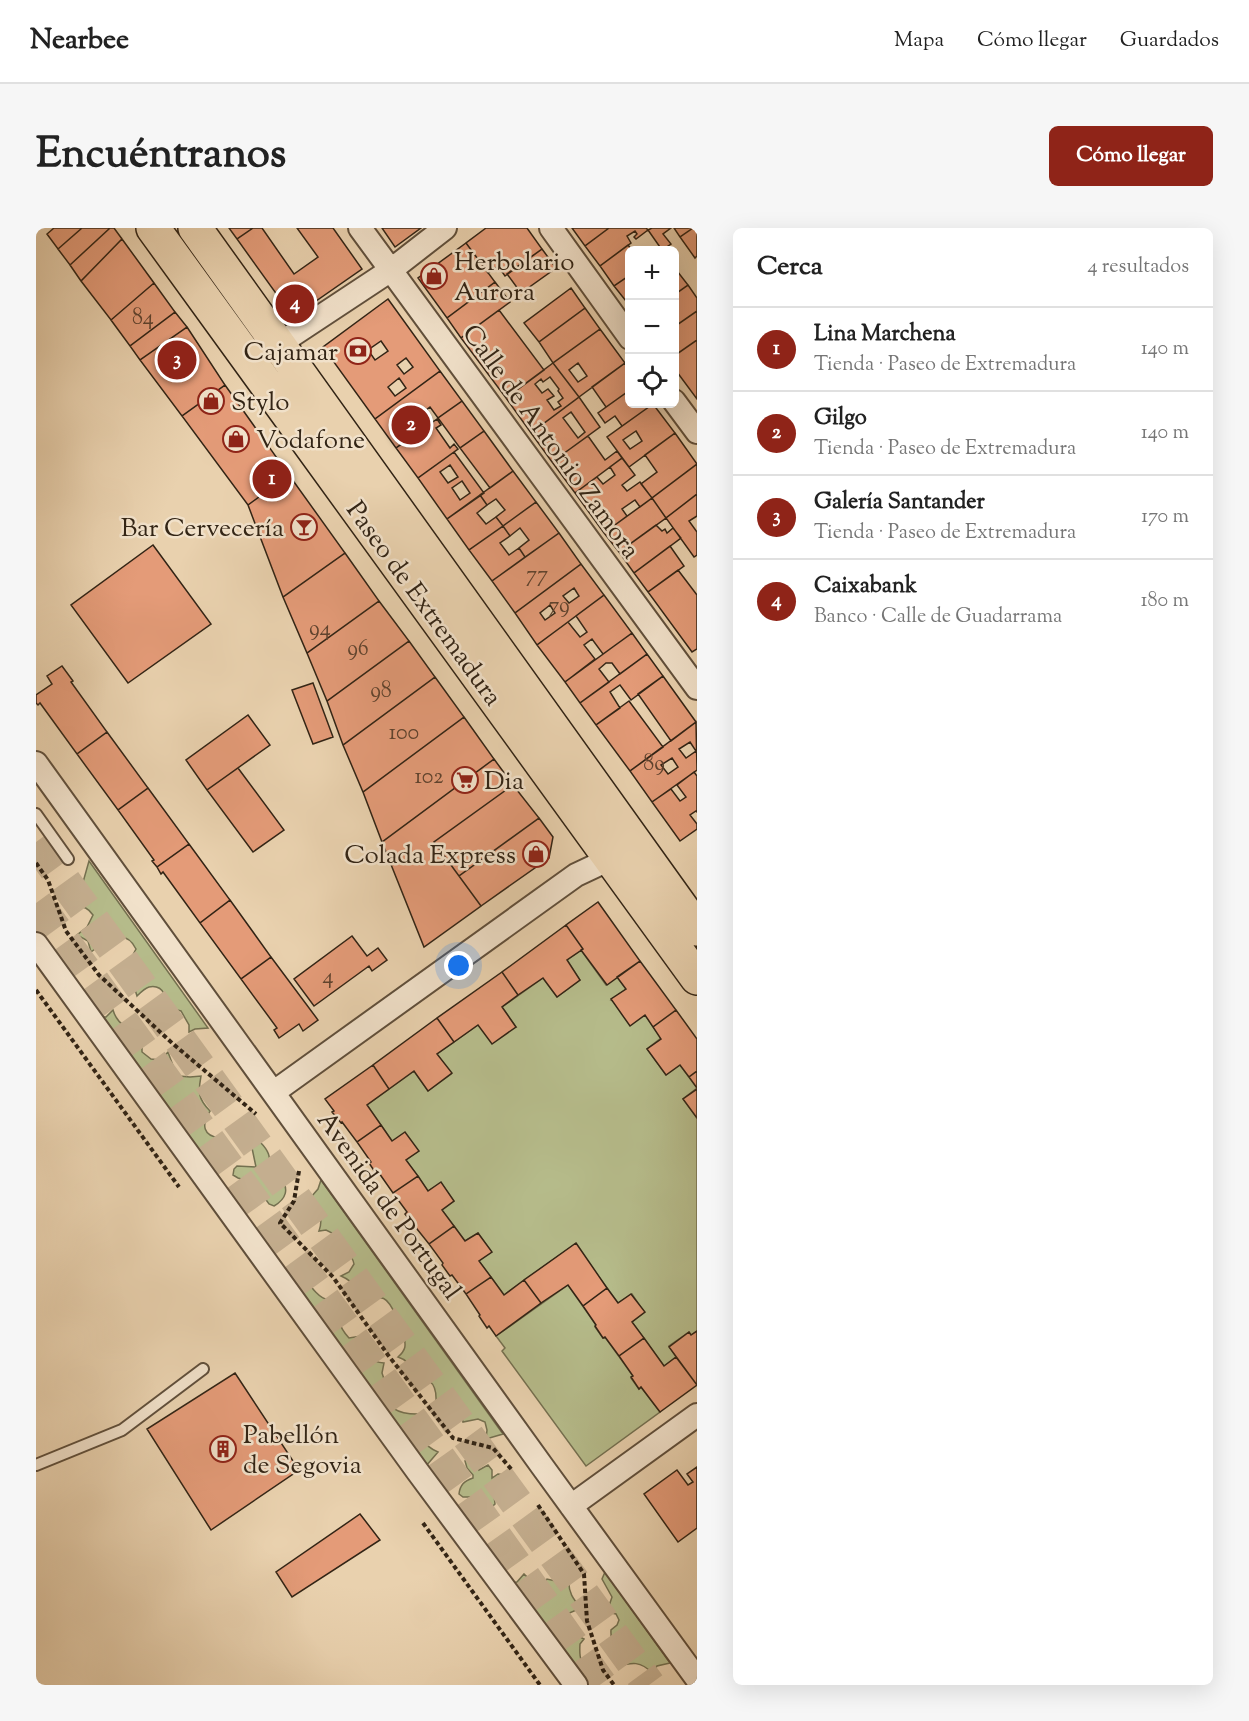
<!DOCTYPE html>
<html lang="es">
<head>
<meta charset="utf-8">
<style>
  :root { --surface:#fff; --page:#f6f6f6; --text:#222; --muted:#767676; --line:#e0e0e0; --accent:#8f2418 }
  body { margin:0; font-family:"Sorts Mill Goudy",serif; background:var(--page); color:var(--text) }
  .controls { position:absolute; right:18px; top:18px; display:grid; overflow:hidden; border-radius:9px; box-shadow:0 6px 24px #0002 }
  .controls button { width:54px; height:54px; display:grid; place-items:center; padding:0; border:0; border-bottom:2px solid var(--line); background:var(--surface); color:var(--text); font:30px sans-serif }
  .you { position:absolute; left:423px; top:738px; width:21px; height:21px; margin:-15px; border:4px solid #fff; border-radius:50%; background:#1a73e8; box-shadow:0 0 0 9px #1a73e833 }
  .badge { display:grid; place-items:center; width:39px; height:39px; border-radius:50%; background:var(--accent); color:#fff; font-size:20px; font-weight:700 }
  .pin { position:absolute; translate:-50% -50%; border:3px solid #fff; box-shadow:0 2px 6px #0006 }
  .list { margin:0; padding:0; list-style:none }
  h2 { display:flex; justify-content:space-between; align-items:center; height:78px; margin:0; padding:0 24px; font-size:26px }
  h2 small { font-size:20px; font-weight:400; color:var(--muted) }
  .list li { display:grid; grid-template-columns:39px 1fr auto; gap:18px; align-items:center; box-sizing:border-box; height:84px; padding:0 24px; border-top:2px solid var(--line) }
  .list b { display:block; font-size:22px; white-space:nowrap }
  .list p { margin:0; font-size:20px; white-space:nowrap; color:var(--muted) }
  .list em { font-size:20px; font-style:normal; color:var(--muted) }
  .icon { flex:none; width:33px; height:33px; fill:none; stroke:currentColor; stroke-width:2; stroke-linecap:round; stroke-linejoin:round }
  .map { position:relative; flex:none; width:661px; height:1457px; overflow:hidden; border-radius:9px }
  header { display:flex; align-items:center; gap:36px; box-sizing:border-box; height:84px; padding:0 30px; background:var(--surface); border-bottom:2px solid var(--line) }
  header strong { font-size:28px }
  nav { display:flex; gap:33px; margin-inline-start:auto; font-size:21px }
  .intro { display:flex; align-items:center; justify-content:space-between; box-sizing:border-box; height:144px; padding:0 36px }
  h1 { margin:0; font-size:42px }
  .button { padding:15px 27px; border-radius:9px; background:var(--accent); color:#fff; font-size:21px; font-weight:700 }
  main { display:flex; gap:36px; padding:0 36px }
  aside { flex:1; background:var(--surface); border-radius:9px; box-shadow:0 6px 24px #0002 }
  .map>svg:first-child { display:block }
  .green { fill:#b6bc8b; stroke:#747050; stroke-width:1.5 }
  .building { fill:#e49b78; stroke:#322415; stroke-width:1.5; fill-rule:evenodd }
  .lines { fill:none; stroke-linecap:round; stroke-linejoin:round }
  .highway-tunnel { stroke:#c4ae8f; stroke-width:33; stroke-dasharray:33 16; stroke-linecap:butt }
  .lane-casing { stroke:#604f3b; stroke-width:14 }
  .street-casing { stroke:#604f3b; stroke-width:26 }
  .primary-casing { stroke:#322415; stroke-width:36 }
  .path { stroke:#322415; stroke-width:4; stroke-dasharray:4.5 3; stroke-linecap:butt }
  .lane { stroke:#f1e1ca; stroke-width:10 }
  .street { stroke:#f1e1ca; stroke-width:22 }
  .primary { stroke:#e9d1ae; stroke-width:33 }
  .labels { text-anchor:middle; stroke-width:5; stroke-linejoin:round; paint-order:stroke }
  .number-label { font-size:22px; fill:#5e422e }
  .poi-label { font-size:26px; fill:#322415; stroke:#f1e1ca; text-anchor:start }
  .street-label { font-size:26px; fill:#322415; stroke:#f1e1ca }
</style>
</head>
<body>
<header>
<strong>Nearbee</strong>
<nav><a>Mapa</a><a>Cómo llegar</a><a>Guardados</a></nav>
</header>
<div class="intro"><h1>Encuéntranos</h1><a class="button">Cómo llegar</a></div>
<main>
<div class="map">
<svg width="661" height="1457" viewBox="0 0 661 1457">
  <rect width="100%" height="100%" fill="#e9d1ae"/>
  <filter id="stains"><feTurbulence type="fractalNoise" baseFrequency=".00333" numOctaves="4"/><feColorMatrix values="0 0 0 0 .2 0 0 0 0 .09 0 0 0 0 .02 0 0 0 .5 -.17"/></filter>
  <radialGradient id="worn" r=".72"><stop offset=".6" stop-color="#630" stop-opacity="0"/><stop offset="1" stop-color="#630" stop-opacity=".3"/></radialGradient>
  <path class="green" d="M53,633L172,800L159,801L153,804V797L145,783L137,781L128,782C133,772 128,756 113,759C109,760 104,765 101,768L97,755L84,744L92,736L100,721C89,698 69,713 55,724L52,713L41,707L51,699L57,687C52,680 48,678 40,679Z
    M545,722L570,757L581,749L590,761L575,772L609,787L625,810L611,821L630,847L644,837L661,860L647,871L661,890V1103L655,1107L653,1104L633,1118L640,1129L628,1138L596,1094L608,1084L596,1066L582,1075L539,1016L468,1067L443,1033L455,1023L442,1005L429,1013L406,982L418,973L405,955L392,963L370,932L382,923L356,913L331,877L378,843L392,863L415,846L401,826L442,797L480,799L466,779L507,750L521,769L544,752L531,732Z
    M77,782C81,796 94,805 109,802L106,815V824L115,831L124,832L132,824L139,843L143,848L154,849L165,848C162,864 162,871 174,883C165,897 167,908 184,910C181,916 181,919 185,926L191,928L186,932L178,945L65,789H70Z
    M224,914C233,923 234,928 234,939C243,935 249,934 256,941L252,947L244,949C254,961 250,971 238,978L233,976L228,969C223,975 218,978 211,978L207,973V965L215,954L202,950L197,947L198,941L201,938L220,939L216,920L218,916Z
    M285,952L467,1206L450,1211L451,1202L449,1194L442,1191L427,1194C425,1179 412,1177 400,1173C401,1152 391,1150 373,1147C376,1137 371,1132 362,1129C370,1122 370,1118 368,1107L355,1098L361,1090C352,1069 346,1063 326,1078C324,1064 319,1054 305,1048L313,1044L318,1036C316,1024 304,1022 293,1020L297,1011L296,1005L290,1002L283,1003C288,990 282,979 275,969L282,961Z
    M272,1052C274,1059 284,1071 293,1072C296,1072 300,1071 303,1071C301,1088 301,1097 313,1110L325,1108C334,1122 326,1133 348,1135L346,1145L350,1157L355,1160C345,1181 365,1186 381,1186C380,1203 385,1217 402,1224L390,1238L260,1059Z
    M532,1057L560,1097L559,1099L567,1110L569,1109L597,1148L595,1150L603,1161L605,1159L624,1184L550,1238L466,1123L469,1120L460,1108Z
    M432,1229H438L442,1234L443,1242L452,1237L456,1242V1250L462,1246L470,1247L476,1255L478,1260L471,1269L458,1267L459,1276C455,1281 451,1281 445,1279L443,1274L441,1278L434,1276L435,1269H427L423,1266C424,1257 428,1253 437,1250V1247L431,1240L429,1233Z
    M569,1344L634,1435L621,1438L616,1445C605,1433 596,1434 581,1439C580,1426 574,1414 575,1402L581,1397L583,1392L580,1386L571,1384L576,1369L566,1351Z
    M488,1346C494,1353 499,1354 509,1354L511,1351L528,1355L533,1352C532,1364 537,1371 545,1380L531,1386C526,1401 537,1406 548,1411L544,1416C543,1431 544,1436 558,1442L555,1444L549,1456L475,1355L481,1354Z"/>
  <path class="building" d="M18,0H46L22,21L11,6Z
    M46,0H74L34,37L22,21Z
    M74,0H78L86,11L45,53L34,37Z
    M193,0H217L201,11Z
    M217,0H226L258,46L282,29L261,0H297L326,41L257,89L201,11Z
    M346,0H385L359,19Z
    M450,0H491L506,21L469,48L462,38L452,45L430,15Z
    M536,0H573L549,18Z
    M573,0H610L612,2L600,11L598,9L601,6L599,3L591,8L595,15L564,38L549,18Z
    M616,0H635L627,6L635,16L626,22L612,2Z
    M638,0H657L644,9Z
    M657,0H661V28L659,30L644,9Z
    M86,11L118,55L75,92L45,53Z
    M430,15L459,54L411,90L382,50Z
    M592,17L596,22H594V47L578,58L564,38Z
    M506,21L520,40L485,65L471,46Z
    M638,39L652,57L638,67Z
    M594,47V78L578,58Z
    M459,54L474,74L425,110L411,90Z
    M118,55L139,84L94,118L75,92Z
    M652,57L661,70V83L638,99V67Z
    M535,60L549,80L503,114L488,95Z
    M352,71L404,143L339,191L287,119ZM345,113L352,123L339,132L332,122ZM370,130L377,139L368,146L361,137ZM363,150L370,160L359,168L352,159Z
    M549,80L564,101L517,135L503,114Z
    M463,82L508,142L470,170L425,110Z
    M661,83V112L638,128V99Z
    M139,84L151,99L104,132L94,118Z
    M151,99L189,157L146,188L104,132Z
    M564,101L589,135L543,169L517,135ZM542,135L551,148L542,154L533,142Z
    M661,112V171L638,140V128Z
    M517,135L543,169L495,205L470,170ZM514,149L523,161L522,163L527,170L522,174L525,178L518,182L511,172L518,168L512,161L506,165L499,156L505,151L507,154Z
    M589,135L594,141V162L570,179L556,159Z
    M404,143L426,173L402,190L394,179L381,189L388,200L360,220L339,191Z
    M189,157L253,247L212,277L146,188Z
    M594,162V176H617L586,198L579,188L569,195L562,185Z
    M543,169L564,199L516,234L495,205ZM535,184L549,204L542,210L527,190Z
    M426,173L448,203L424,220L402,190Z
    M617,176L639,205L593,239L571,209ZM600,203L606,213L594,221L587,212Z
    M401,191L405,197L400,200L414,220L418,216L422,221L382,250L360,220Z
    M448,203L477,243L454,260L424,220Z
    M639,205L661,236L616,270L605,256L621,244L609,227Z
    M552,208L569,232L581,223L586,230L539,265L516,234Z
    M418,224L448,265L411,291L382,250ZM414,237L422,249L412,255L404,244ZM426,253L434,265L424,272L416,260Z
    M586,230L599,247L586,257L591,263L604,254L616,270L604,279L599,272L586,281L591,288L568,305L539,265L561,249L567,256L579,247L574,239Z
    M661,236V266L630,290L616,270Z
    M477,243L500,274L467,298L460,289L469,282L460,271L451,277L444,267Z
    M253,247L309,325L247,369L212,277Z
    M661,266V288L653,293L661,304V327L658,329L630,290Z
    M444,267L451,277L441,285L450,296L460,289L467,298L433,322L411,291Z
    M616,270L630,290L583,324L568,305Z
    M500,274L523,305L489,329L483,320L493,312L484,300L474,308L467,298Z
    M620,297L626,303L629,301L631,305L637,300L645,310L598,345L583,324Z
    M467,298L474,308L464,315L473,327L483,320L489,329L456,353L433,322Z
    M523,305L545,336L479,385L456,353Z
    M117,317L175,396L92,455L35,377Z
    M634,318L648,338L612,364L598,345Z
    M309,325L343,373L271,425L247,369Z
    M545,336L568,367L501,417L479,385ZM538,360L543,368L533,375L527,368ZM514,377L519,385L509,392L504,385Z
    M642,342L661,367V421L656,424L612,364Z
    M568,367L596,405L567,426L556,411L548,417L559,431L529,454L501,417L532,394L544,409L551,404L540,388Z
    M343,373L373,413L291,473L271,425Z
    M596,405L611,426L584,446L576,435H570L563,441L573,454L544,475L529,454Z
    M373,413L399,449L307,517L291,473Z
    M611,426L627,448L595,472L584,457L574,464L584,480L560,497L544,475Z
    M26,438L37,453L35,454L71,504L41,526L4,475L2,477L0,475V467L16,456L11,448Z
    M627,448L660,494L635,513L602,466Z
    M399,449L428,489L327,564L307,517Z
    M277,455L297,509L277,516L256,462Z
    M593,473L627,519L594,543L560,497Z
    M212,487L234,517L171,562L150,532Z
    M428,489L458,531L346,614L327,564Z
    M660,494L661,542L616,574L594,543ZM654,514L660,523L650,530L643,521ZM636,530L642,539L632,546L625,537Z
    M71,504L112,560L82,582L41,526Z
    M458,531L477,557L398,614L445,678L388,719L346,614Z
    M202,540L248,602L217,624L171,562Z
    M658,544L661,548V584L660,583L654,587L661,596V601L644,613L616,574L635,561L644,573L650,569L641,557Z
    M477,557L503,590L423,648L398,614Z
    M112,560L153,616L121,639L116,633L118,632L82,582Z
    M503,590L517,609L513,630L445,678L423,648Z
    M153,616L194,672L164,695L127,644L125,646L121,639Z
    M194,672L235,729L205,751L164,695Z
    M562,674L604,733L571,757L545,722L547,721L530,697Z
    M530,697L547,721L531,732L544,752L521,769L507,750L482,767L466,744Z
    M316,708L331,728L342,720L351,732L336,743L333,738L278,778L258,751Z
    M235,729L282,792L267,803L263,796L243,810L238,802L241,800L205,751Z
    M604,733L640,782L617,799L609,787L594,798L575,771L590,761L581,749Z
    M466,744L482,767L466,779L480,799L456,816L442,797L418,814L401,790Z
    M640,782L661,811V843L653,849L644,837L630,847L611,821L625,811L617,799Z
    M401,790L418,814L401,826L416,845L392,863L378,843L353,861L337,837Z
    M337,837L353,861L331,877L345,897L321,914L306,894L305,895L296,884L298,883L289,871Z
    M661,843V860L653,849Z
    M661,861V890L647,871Z
    M345,897L356,913L369,904L383,923L370,932L382,948L357,965L343,945L341,947L333,935L335,934L321,914Z
    M382,948L392,963L405,954L418,973L406,982L418,998L393,1016L369,986L371,984L357,965Z
    M418,998L429,1013L442,1005L456,1024L443,1033L455,1049L430,1066L416,1047L414,1048L406,1037L407,1035L393,1016Z
    M540,1015L571,1060L547,1078L532,1057L505,1075L488,1052Z
    M455,1049L468,1067L488,1052L505,1075L460,1108L453,1098L451,1100L443,1088L444,1087L430,1066Z
    M571,1060L582,1075L595,1066L609,1084L596,1094L608,1110L583,1128L569,1109L567,1110L559,1098L560,1097L547,1078Z
    M661,1103V1157L633,1119L653,1104L655,1107Z
    M608,1110L628,1138L640,1129L661,1157L624,1184L605,1159L603,1161L595,1149L597,1148L583,1128Z
    M199,1145L263,1242L175,1302L111,1201Z
    M661,1239V1300L642,1314L608,1266L641,1242L652,1257L657,1254L651,1246Z
    M324,1286L344,1312L256,1369L240,1344Z"/>
  <g class="lines">
    <path class="highway-tunnel" d="M0,614L613,1457
      M0,675L399,1224L565,1457"/>
    <defs>
      <path id="lane" d="M0,586L32,631
        M0,1237L86,1202L167,1141"/>
      <path id="street" d="M324,0L661,460
        M515,0L594,110
        M229,118L243,116L355,42L409,0
        M638,173L661,204
        M0,535L506,1238L661,1451
        M0,716L382,1244L540,1457
        M238,864L540,647L574,631L587,632
        M535,1278L661,1187"/>
      <path id="primary" d="M117,0L661,750
        M159,0L661,701"/>
    </defs>
    <use href="#lane" class="lane-casing"/>
    <use href="#street" class="street-casing"/>
    <use href="#primary" class="primary-casing"/>
    <path class="path" d="M0,635L12,652L30,703L63,747L136,815L220,886
      M0,762L143,959
      M263,943L258,973L244,995L297,1049L352,1127L417,1210L457,1220L476,1242
      M502,1277L548,1346L551,1393L567,1442L578,1457
      M387,1295L504,1457"/>
    <use href="#lane" class="lane"/>
    <use href="#street" class="street"/>
    <use href="#primary" class="primary"/>
  </g>
  <defs>
    <symbol id="shop-ring" viewBox="-11 -11 22 22"><circle r="9.5" fill="#f1e1ca" stroke="#8f2418" stroke-width="1.5"/><path d="M-5-2.5h2.3a2.7 3.5 0 0 1 5.4 0H5L5.5 6h-11ZM-1.5-2.5h3a1.5 2.3 0 0 0-3 0Z" fill="#8f2418"/></symbol>
    <symbol id="bank-ring" viewBox="-11 -11 22 22"><circle r="9.5" fill="#f1e1ca" stroke="#8f2418" stroke-width="1.5"/><path d="M-6-4H6V4H-6ZM0-2.3a2.3 2.3 0 1 0 0 4.6a2.3 2.3 0 1 0 0-4.6Z" fill="#8f2418"/></symbol>
    <symbol id="bar-ring" viewBox="-11 -11 22 22"><circle r="9.5" fill="#f1e1ca" stroke="#8f2418" stroke-width="1.5"/><path d="M-6-5H6L.8 .8V4.5H3.5V6h-7V4.5H-.8V.8Z" fill="#8f2418"/></symbol>
    <symbol id="supermarket-ring" viewBox="-11 -11 22 22"><circle r="9.5" fill="#f1e1ca" stroke="#8f2418" stroke-width="1.5"/><path d="M-6-5.5h2.5l.6 2H6L4.5 2H-2.5L-4.4-4H-6ZM-1.5 3.2a1.3 1.3 0 1 0 .1 0ZM3 3.2a1.3 1.3 0 1 0 .1 0Z" fill="#8f2418"/></symbol>
    <symbol id="building-ring" viewBox="-11 -11 22 22"><circle r="9.5" fill="#f1e1ca" stroke="#8f2418" stroke-width="1.5"/><path d="M-4-6H4V6H1V3H-1V6H-4ZM-2.5-4.3h1.7v1.8h-1.7ZM.8-4.3h1.7v1.8H.8ZM-2.5-1h1.7V.8h-1.7ZM.8-1h1.7V.8H.8Z" fill="#8f2418"/></symbol>
  </defs>
  <g fill-rule="evenodd">
    <use href="#shop-ring" x="383" y="33" width="30" height="30"/>
    <use href="#bank-ring" x="307" y="108" width="30" height="30"/>
    <use href="#shop-ring" x="160" y="158" width="30" height="30"/>
    <use href="#shop-ring" x="185" y="196" width="30" height="30"/>
    <use href="#bar-ring" x="253" y="284" width="30" height="30"/>
    <use href="#supermarket-ring" x="414" y="537" width="30" height="30"/>
    <use href="#shop-ring" x="485" y="611" width="30" height="30"/>
    <use href="#building-ring" x="172" y="1206" width="30" height="30"/>
  </g>
  <g class="labels">
    <g class="number-label">
      <text x="107" y="96">84</text>
      <text x="501" y="353">77</text>
      <text x="523" y="384">79</text>
      <text x="284" y="407">94</text>
      <text x="322" y="427">96</text>
      <text x="345" y="469">98</text>
      <text x="368" y="511">100</text>
      <text x="618" y="542">89</text>
      <text x="393" y="555">102</text>
      <text x="292" y="755">4</text>
    </g>
    <g class="poi-label">
      <text x="418" y="42">Herbolario<tspan x="418" dy="30">Aurora</tspan></text>
      <text x="302" y="132" text-anchor="end">Cajamar</text>
      <text x="195" y="182">Stylo</text>
      <text x="220" y="220">Vodafone</text>
      <text x="248" y="308" text-anchor="end">Bar Cervecería</text>
      <text x="448" y="561">Dia</text>
      <text x="480" y="635" text-anchor="end">Colada Express</text>
      <text x="207" y="1215">Pabellón<tspan x="207" dy="30">de Segovia</tspan></text>
    </g>
    <g class="street-label">
      <text transform="translate(516 213) rotate(54)" y="9">Calle de Antonio Zamora</text>
      <text transform="translate(389 375) rotate(54)" y="9">Paseo de Extremadura</text>
      <text transform="translate(354 977) rotate(54)" y="9">Avenida de Portugal</text>
    </g>
  </g>
  <rect width="100%" height="100%" filter="url(#stains)"/>
  <rect width="100%" height="100%" fill="url(#worn)"/>
</svg>
<div class="controls">
<button>+</button>
<button>−</button>
<button><svg class="icon" aria-label="locate" viewBox="0 0 24 24"><circle cx="12" cy="12" r="6"/><path d="M12 2v4M12 18v4M2 12h4M18 12h4"/></svg></button>
</div>
<div class="you"></div>
<div class="pin badge" style="left:236px;top:251px">1</div>
<div class="pin badge" style="left:375px;top:197px">2</div>
<div class="pin badge" style="left:141px;top:132px">3</div>
<div class="pin badge" style="left:259px;top:76px">4</div>
</div>
<aside>
<h2>Cerca<small>4 resultados</small></h2>
<ul class="list">
<li><span class="badge">1</span><div><b>Lina Marchena</b><p>Tienda · Paseo de Extremadura</p></div><em>140 m</em></li>
<li><span class="badge">2</span><div><b>Gilgo</b><p>Tienda · Paseo de Extremadura</p></div><em>140 m</em></li>
<li><span class="badge">3</span><div><b>Galería Santander</b><p>Tienda · Paseo de Extremadura</p></div><em>170 m</em></li>
<li><span class="badge">4</span><div><b>Caixabank</b><p>Banco · Calle de Guadarrama</p></div><em>180 m</em></li>
</ul>
</aside>
</main>
</body>
</html>
